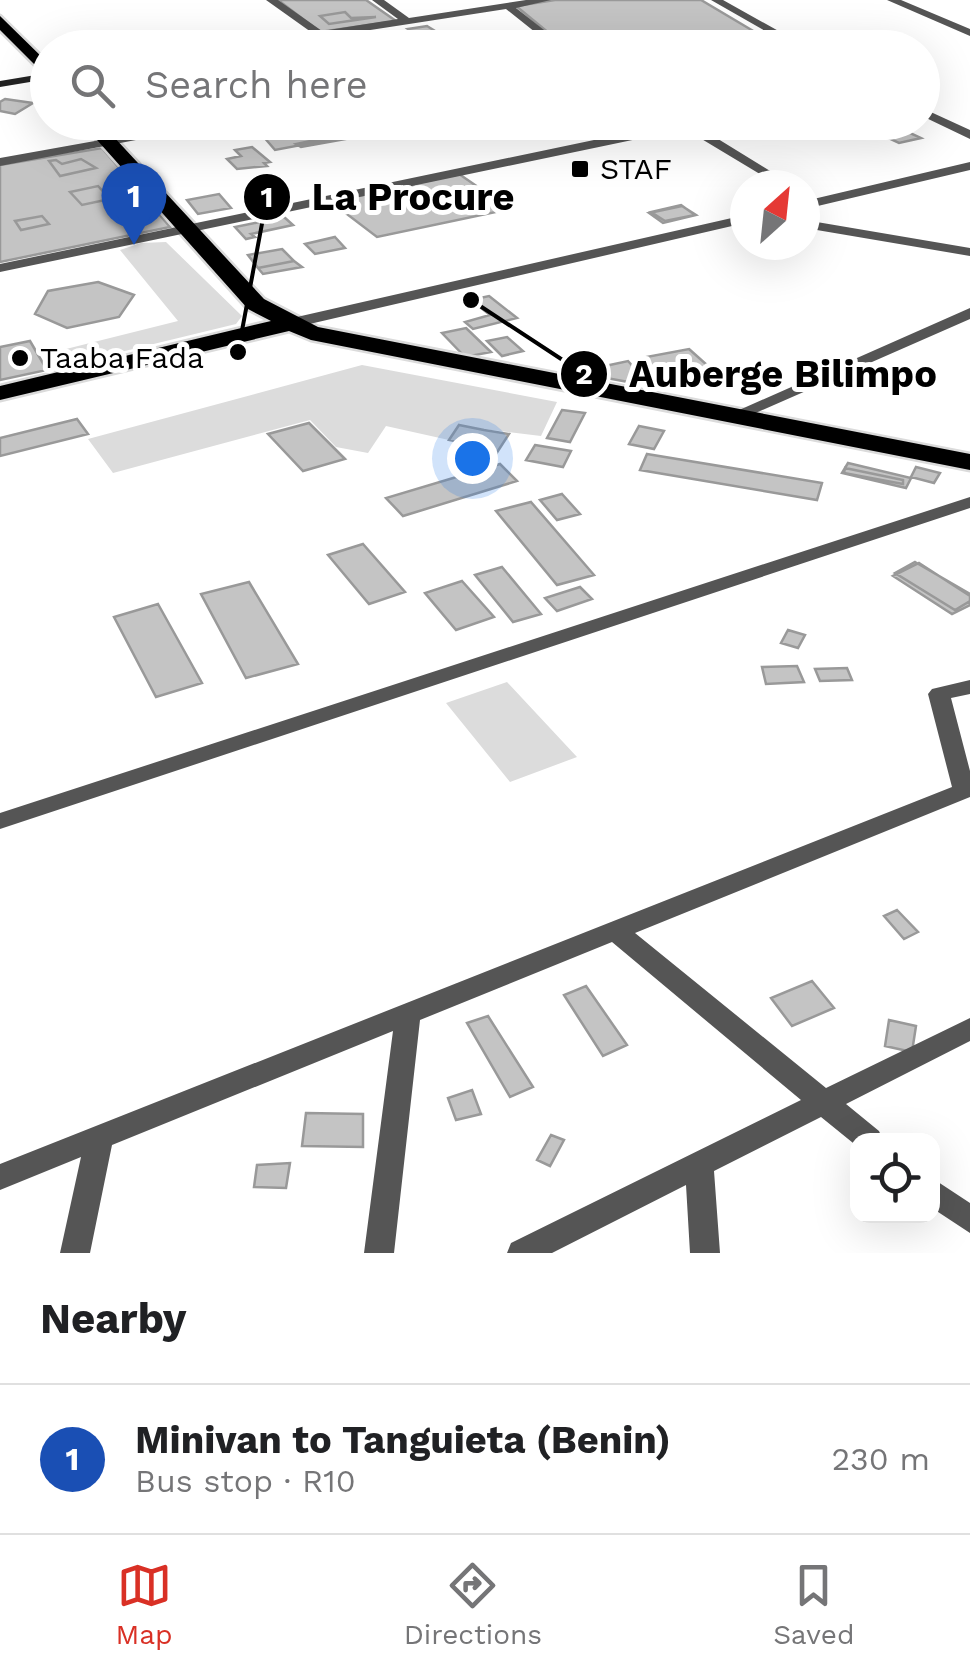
<!DOCTYPE html>
<html lang="en">
<head>
<meta charset="utf-8">
<style>
  :root { --surface:#fff; --page:#f2f2f2; --text:#202124; --muted:#757577; --line:#e0e0e0; --accent:#d93025 }
  body { margin:0; font-family:"Work Sans",sans-serif; background:var(--page); color:var(--text) }
  .controls { position:absolute; right:30px; bottom:30px; display:grid; overflow:hidden; border-radius:20px; box-shadow:0 10px 40px #0002 }
  .controls button { width:90px; height:90px; display:grid; place-items:center; padding:0; border:0; border-bottom:2px solid var(--line); background:var(--surface); color:var(--text); font:50px sans-serif }
  .compass { position:absolute; left:730px; top:170px; width:90px; height:90px; border-radius:50%; background:var(--surface); box-shadow:0 10px 40px #0002; rotate:27deg }
  .you { position:absolute; left:472px; top:458px; width:35px; height:35px; margin:-25px; border:8px solid #fff; border-radius:50%; background:#1a73e8; box-shadow:0 0 0 15px #1a73e833 }
  .badge { display:grid; place-items:center; width:65px; height:65px; border-radius:50%; background:var(--accent); color:#fff; font-size:32px; font-weight:700 }
  .pin { position:absolute; translate:-50% -82px; filter:drop-shadow(0 2px 5px #0008) }
  .pin::after { content:''; position:absolute; top:52px; width:35px; height:30px; background:inherit; clip-path:polygon(0 0,100% 0,50% 100%) }
  .list { margin:0; padding:0; list-style:none }
  h2 { display:flex; justify-content:space-between; align-items:center; height:130px; margin:0; padding:0 40px; font-size:42px }
  h2 small { font-size:32px; font-weight:400; color:var(--muted) }
  .list li { display:grid; grid-template-columns:65px 1fr auto; gap:30px; align-items:center; box-sizing:border-box; height:150px; padding:0 40px; border-top:2px solid var(--line) }
  .list b { display:block; font-size:38px; white-space:nowrap }
  .list p { margin:0; font-size:32px; white-space:nowrap; color:var(--muted) }
  .list em { font-size:32px; font-style:normal; color:var(--muted) }
  .icon { flex:none; width:55px; height:55px; fill:none; stroke:currentColor; stroke-width:2; stroke-linecap:round; stroke-linejoin:round }
  .map { position:relative; flex:none; width:970px; height:1253px; overflow:hidden }
  .search { position:absolute; background:var(--surface); box-shadow:0 10px 40px #0002; left:30px; right:30px; top:30px; height:110px; display:flex; align-items:center; gap:25px; box-sizing:border-box; padding:0 35px; border-radius:55px; color:var(--muted); font-size:38px }
  .sheet { height:280px; background:var(--surface) }
  nav { display:flex; justify-content:space-around; align-items:center; box-sizing:border-box; height:140px; border-top:2px solid var(--line); background:var(--surface); font-size:28px; color:var(--muted) }
  nav a { display:grid; justify-items:center; gap:5px }
  nav .on { color:var(--accent) }
  .map>svg:first-child { display:block }
  .green { fill:#dcdcdc }
  .building { fill:#c4c4c4; stroke:#999; stroke-width:2.5 }
  .lines { fill:none; stroke-linecap:round; stroke-linejoin:round }
  .highway-casing { stroke:#dbdbdb; stroke-width:5 }
  .street { fill:#555; fill-rule:evenodd }
  .secondary { fill:#222; fill-rule:evenodd }
  .highway { fill:#000; fill-rule:evenodd }
  .poi-dot { fill:#000; stroke:#fff; stroke-width:4 }
  .labels { text-anchor:middle; stroke-width:10; stroke-linejoin:round; paint-order:stroke }
  .far-poi-label { font-size:30px; fill:#000; stroke:#fff; text-anchor:start }
  .leader { fill:none; stroke:#000; stroke-width:4 }
  .callout-dot { fill:#000; stroke:#fff; stroke-width:4 }
  .mark-label { font-size:30px; text-anchor:middle; font-weight:bold; fill:#fff }
  .callout-label { font-size:38px; text-anchor:middle; font-weight:bold; fill:#000; stroke:#fff; stroke-width:10; stroke-linejoin:round; paint-order:stroke }
</style>
</head>
<body>
<div class="map">
<svg width="970" height="1253" viewBox="0 0 970 1253">
  <rect width="100%" height="100%" fill="#fff"/>
  <path class="green" d="M166,242L242,316L236,324L63,366L53,362L62,350L178,321L120,250L141,243Z
    M362,365L557,402L541,436L459,426L449,440L386,426L368,453L336,447L310,420L113,473L88,439Z
    M507,682L577,757L510,782L446,703Z"/>
  <path class="building" d="M278,0H366L396,21L320,32Z
    M555,0H701L782,48H567L516,6Z
    M345,12L351,18L376,17L329,24L320,16Z
    M427,26L448,39L428,42L408,29Z
    M484,37L499,38L516,48L436,45Z
    M5,99L33,103L15,114L0,111V102Z
    M251,122H423L275,150Z
    M303,122L307,126L272,132L263,123Z
    M335,125L351,138L301,147L296,144L334,136L322,127Z
    M879,127L894,134L906,131L921,138L899,143L869,129Z
    M252,147L270,162L264,163L267,166L237,169L227,159L241,156L235,150Z
    M102,148L170,227L0,262V165Z
    M81,159L96,168L60,176L49,161L56,160L62,164Z
    M459,174L510,209L377,237L331,202Z
    M98,186L110,199L82,205L70,192Z
    M219,194L231,208L198,214L187,200Z
    M439,199L448,206L420,212L411,205Z
    M681,205L695,215L665,221L651,212Z
    M682,206L696,215L663,223L649,213Z
    M42,216L49,224L21,230L15,221Z
    M284,217L293,225L251,234L255,237L246,239L235,227Z
    M335,237L345,248L315,254L305,244Z
    M282,249L294,261L258,268L248,255Z
    M294,261L302,267L263,274L258,268Z
    M98,282L134,295L119,317L67,328L35,314L48,291Z
    M489,296L517,318L473,329L465,322L490,315L471,300Z
    M466,328L491,352L465,357L442,333Z
    M507,337L523,351L502,356L487,341Z
    M30,341L47,370L0,380V347Z
    M689,349L708,366L714,365L727,376L670,384L662,368L652,370L641,358Z
    M573,353L594,357L585,370L564,366Z
    M628,361L639,373L655,376L650,386L590,375L596,368Z
    M562,410L585,413L570,442L547,438Z
    M77,419L88,434L0,456V438Z
    M309,423L345,459L303,471L268,434Z
    M459,425L484,430L509,434L494,457L458,450L464,443L449,440Z
    M639,426L664,431L654,449L629,444Z
    M535,445L571,451L563,467L526,460Z
    M647,454L822,483L817,500L640,470Z
    M848,463L911,478L906,488L842,473Z
    M500,464L517,481L403,516L386,498Z
    M916,467L940,473L934,483L911,477Z
    M845,468L903,480V484L844,473Z
    M562,494L580,514L557,520L540,500Z
    M531,502L594,575L557,585L496,511Z
    M363,544L405,592L369,604L328,555Z
    M915,562L970,594V601L955,610L895,573Z
    M919,563L970,596V605L952,614L893,576Z
    M502,567L541,614L513,622L475,575Z
    M462,581L494,617L456,630L425,593Z
    M249,582L298,664L246,678L201,594Z
    M580,587L592,599L557,611L545,598Z
    M158,604L202,683L156,697L114,617Z
    M788,630L805,635L798,648L781,643Z
    M797,666L804,682L766,684L762,667Z
    M847,668L852,680L820,681L815,669Z
    M897,910L918,932L904,939L884,916Z
    M812,981L834,1008L792,1026L771,998Z
    M586,986L627,1045L603,1056L564,995Z
    M488,1016L533,1087L510,1097L467,1023Z
    M889,1020L916,1026L912,1052L885,1046Z
    M472,1090L481,1114L456,1120L448,1098Z
    M306,1113L363,1114V1147L302,1146Z
    M551,1135L564,1140L550,1166L537,1160Z
    M290,1163L286,1188L254,1187L257,1165Z"/>
  <g class="lines">
    <defs>
      <path id="highway" d="M0,16L48,63V78L0,30Z
        M81,122H100L264,299L318,327L970,454V470L311,340L289,331L0,400V386L271,321L248,309Z"/>
    </defs>
    <use href="#highway" class="highway-casing"/>
    <path class="street" d="M266,0H278L322,31L398,19L372,0H384L409,18L526,0H551L516,8L567,48H555L506,9L254,48H224L311,32Z
      M711,0H723L809,48H795Z
      M887,0H901L970,29V36Z
      M922,108L970,130V139L922,116Z
      M201,122H230L0,166V158Z
      M680,122H707L697,126L793,185H778L685,129L0,272V264Z
      M970,162V170L805,209V201Z
      M745,215V223L288,329L280,324L288,319Z
      M805,220L970,248V256L805,228Z
      M970,308V319L742,419L736,420L728,415Z
      M970,497V508L0,829V813Z
      M970,680V694L951,698L970,771V797L635,933L826,1088L970,1018V1041L846,1104L879,1131L883,1140H858V1147L821,1117L714,1171L720,1253H690L686,1185L552,1253H507L511,1243L801,1100L612,942L420,1020L394,1253H364L393,1031L112,1145L90,1253H60L81,1157L0,1190V1164L952,787L928,694L932,689Z
      M932,1178L970,1203V1233L932,1208Z"/>
    <path class="secondary" d="M48,73V79L0,87V81Z"/>
    <use href="#highway" class="highway"/>
  </g>
  <g class="poi-dot">
    <rect x="570" y="159" width="20" height="20" rx="5"/>
    <circle cx="20" cy="358" r="10"/>
  </g>
  <g class="labels">
    <g class="far-poi-label">
      <text x="600" y="179">STAF</text>
      <text x="40" y="368">Taaba Fada</text>
    </g>
  </g>
  <path class="leader" d="M238 352L267 197M471 300L584 374"/>
  <g class="callout-dot">
    <circle cx="238" cy="352" r="10"/>
    <circle cx="471" cy="300" r="10"/>
    <circle cx="267" cy="197" r="25"/>
    <circle cx="584" cy="374" r="25"/>
  </g>
  <g class="mark-label">
    <text x="267" y="207">1</text>
    <text x="584" y="384">2</text>
  </g>
  <g class="callout-label">
    <text x="413" y="210">La Procure</text>
    <text x="783" y="387">Auberge Bilimpo</text>
  </g>
</svg>
<div class="controls">
<button><svg class="icon" aria-label="locate" viewBox="0 0 24 24"><circle cx="12" cy="12" r="6"/><path d="M12 2v4M12 18v4M2 12h4M18 12h4"/></svg></button>
</div>
<svg class="compass" viewBox="-18 -18 36 36"><path d="M0-13l5 13h-10z" fill="#e53935"/><path d="M0 13l5-13h-10z" fill="#757577"/></svg>
<div class="you"></div>
<div class="pin badge" style="left:134px;top:245px;background:#1a4fb4">1</div>
<div class="search"><svg class="icon" aria-label="search" viewBox="0 0 24 24"><circle cx="10" cy="10" r="6"/><path d="M15 15l6 6"/></svg>Search here</div>
</div>
<section class="sheet">
<h2>Nearby<small></small></h2>
<ul class="list">
<li><span class="badge" style="background:#1a4fb4">1</span><div><b>Minivan to Tanguieta (Benin)</b><p>Bus stop · R10</p></div><em>230 m</em></li>
</ul>
</section>
<nav>
<a class="on"><svg class="icon" aria-label="map" viewBox="0 0 24 24"><path d="M3 6l6-2 6 2 6-2v14l-6 2-6-2-6 2zM9 4v14M15 6v14"/></svg>Map</a>
<a><svg class="icon" aria-label="directions" viewBox="0 0 24 24"><path d="M12 3l9 9-9 9-9-9zM9 14v-3h6M13 9l2 2-2 2"/></svg>Directions</a>
<a><svg class="icon" aria-label="saved" viewBox="0 0 24 24"><path d="M7 4h10v16l-5-4-5 4z"/></svg>Saved</a>
</nav>
</body>
</html>
